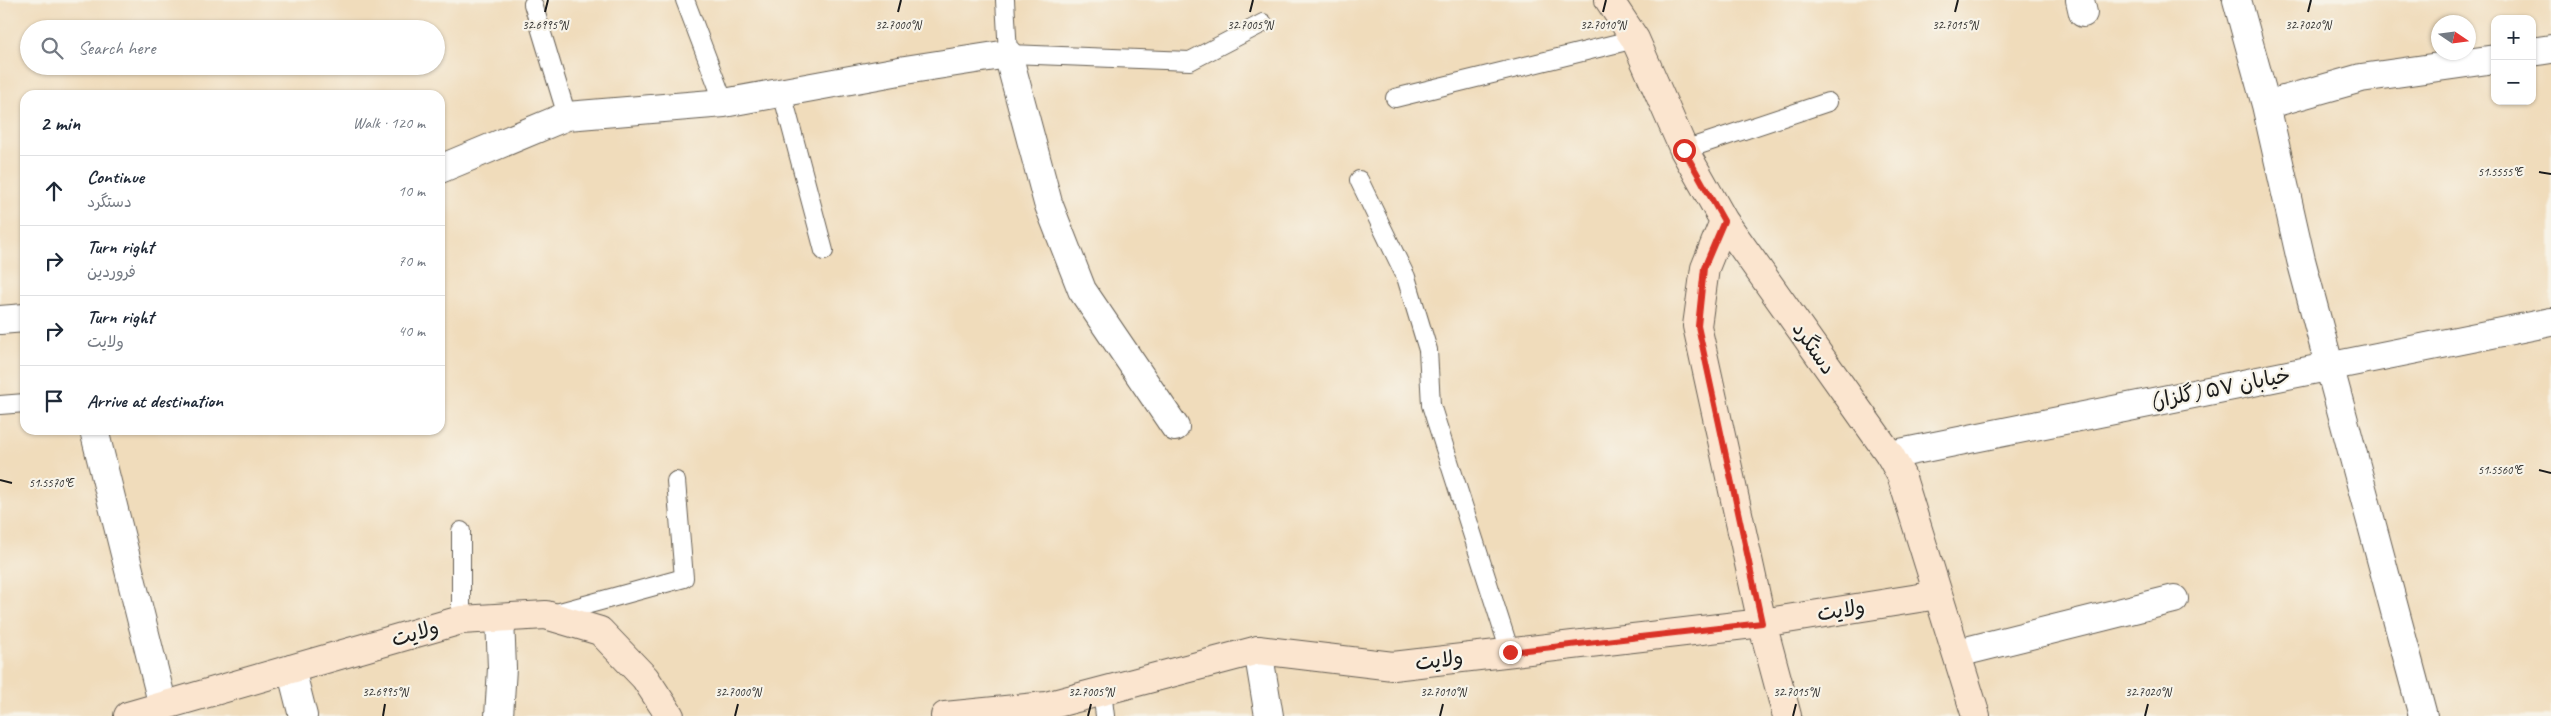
<!DOCTYPE html>
<html lang="en">
<head>
<meta charset="utf-8">
<style>
  :root { --surface:#fff; --page:#f6f6f7; --text:#1f2937; --muted:#747a83; --line:#e0e1e3 }
  body { margin:0; font-family:Caveat,"Playpen Sans Arabic",sans-serif; background:var(--page); color:var(--text) }
  .controls { position:absolute; right:15px; top:15px; display:grid; overflow:hidden; border-radius:10px; box-shadow:0 1px 4px #0004 }
  .controls button { width:45px; height:45px; display:grid; place-items:center; padding:0; border:0; border-bottom:1px solid var(--line); background:var(--surface); color:var(--text); font:25px sans-serif }
  .compass { position:absolute; left:2431px; top:15px; width:45px; height:45px; border-radius:50%; background:var(--surface); box-shadow:0 1px 4px #0004; rotate:103deg }
  .stop { position:absolute; width:15px; height:15px; margin:-11px; border:4px solid #d93025; border-radius:50%; background:#fff }
  .stop.end { background:#d93025; border-color:#fff; box-shadow:0 1px 5px #0008 }
  .list { margin:0; padding:0; list-style:none }
  h2 { display:flex; justify-content:space-between; align-items:center; height:65px; margin:0; padding:0 20px; font-size:21px }
  h2 small { font-size:16px; font-weight:400; color:var(--muted) }
  .list li { display:grid; grid-template-columns:32px 1fr auto; gap:15px; align-items:center; box-sizing:border-box; height:70px; padding:0 20px; border-top:1px solid var(--line) }
  .list b { display:block; font-size:19px; white-space:nowrap }
  .list p { margin:0; font-size:16px; white-space:nowrap; color:var(--muted) }
  .list em { font-size:16px; font-style:normal; color:var(--muted) }
  .icon { flex:none; width:28px; height:28px; fill:none; stroke:currentColor; stroke-width:2; stroke-linecap:round; stroke-linejoin:round }
  .map { position:relative; flex:none; width:2551px; height:716px; overflow:hidden }
  .search { position:absolute; background:var(--surface); box-shadow:0 1px 4px #0004; left:20px; top:20px; width:425px; height:55px; display:flex; align-items:center; gap:12px; box-sizing:border-box; padding:0 18px; border-radius:28px; color:var(--muted); font-size:19px }
  .panel { position:absolute; background:var(--surface); box-shadow:0 1px 4px #0004; left:20px; top:90px; width:425px; height:345px; border-radius:15px }
  .map>svg:first-child { display:block }
  .lines { fill:none; stroke-linecap:round; stroke-linejoin:round }
  .lane-casing { stroke:#665f54; stroke-width:20 }
  .street-casing { stroke:#665f54; stroke-width:30 }
  .secondary-casing { stroke:#665f54; stroke-width:30 }
  .lane { stroke:#fff; stroke-width:18 }
  .street { stroke:#fff; stroke-width:28 }
  .secondary { stroke:#fbe5cf; stroke-width:28 }
  .route { stroke:#d93025; stroke-width:6 }
  .ticks { fill:none; stroke:#1c1c1c; stroke-width:2 }
  .labels { text-anchor:middle; stroke-width:4.5; stroke-linejoin:round; paint-order:stroke }
  .street-label { font-size:21px; fill:#1c1c1c; stroke:#f7f3e8 }
  .ticks-label { font-size:12px; text-anchor:middle; fill:#1c1c1c; stroke:#f7f3e8; stroke-width:4.5; stroke-linejoin:round; paint-order:stroke }
</style>
</head>
<body>
<div class="map">
<svg width="2551" height="716" viewBox="0 0 2551 716">
  <rect width="100%" height="100%" fill="#f7f3e8"/>
  <filter id="ink" filterUnits="userSpaceOnUse"><feTurbulence type="fractalNoise" baseFrequency=".02" numOctaves="2"/><feDisplacementMap in="SourceGraphic" scale="10" xChannelSelector="R" yChannelSelector="G"/><feConvolveMatrix kernelMatrix="1 2 1 2 8 2 1 2 1" color-interpolation-filters="sRGB"/></filter>
  <filter id="wash" filterUnits="userSpaceOnUse"><feTurbulence type="fractalNoise" baseFrequency=".0096" numOctaves="4" result="noise"/><feDisplacementMap in="SourceGraphic" scale="20" xChannelSelector="R" yChannelSelector="G"/><feGaussianBlur stdDeviation="1.12" result="paint"/><feColorMatrix in="noise" values="0 0 0 0 0 0 0 0 0 0 0 0 0 0 0 0 0 1.4 0 .05"/><feComposite in="paint" operator="in"/></filter>
  <g filter="url(#wash)">
    <rect width="100%" height="100%" fill="#f0dcbb"/>
  </g>
  <g filter="url(#ink)">
    <g class="lines">
      <defs>
        <path id="lane" d="M685,0L724,103
          M1005,0L1008,54L1190,61L1263,23
          M533,4L567,116
          M782,93L824,251
          M1395,98L1635,39
          M1684,150L1828,102
          M1359,180L1406,277L1428,350L1431,405L1510,652
          M0,405L25,403
          M549,615L684,578L676,481
          M461,620V531
          M1102,691L1105,716"/>
        <path id="street" d="M2080,0L2083,13
          M2237,0L2266,105L2301,260L2423,716
          M2532,52L2551,49
          M2266,105L2361,78L2495,59
          M440,169L567,116L724,103L905,70L1008,54L1048,203L1082,290L1175,427
          M0,320L25,318
          M94,430L163,706
          M1890,455L2551,322
          M1258,650L1269,716
          M1958,653L2174,599
          M291,669L303,716
          M499,716L502,668L500,618"/>
        <path id="secondary" d="M1609,0L1635,39L1684,150L1724,221L1890,455L1901,475L1976,716
          M1724,221L1705,268L1697,326L1762,623L1787,716
          M128,716L461,620L546,615L600,631L645,678L670,716
          M945,716L1046,706L1258,650L1393,666L1762,623L1938,595"/>
      </defs>
      <use href="#lane" class="lane-casing"/>
      <use href="#street" class="street-casing"/>
      <use href="#secondary" class="secondary-casing"/>
      <use href="#lane" class="lane"/>
      <use href="#street" class="street"/>
      <use href="#secondary" class="secondary"/>
    </g>
  </g>
  <g class="lines" filter="url(#ink)">
    <path class="route" d="M1510,652L1762,623L1698,326L1704,268L1724,221L1684,150"/>
  </g>
  <path class="ticks" d="M545,12L548,0M898,12L901,0M1250,12L1253,0M1603,12L1606,0M1955,12L1958,0M2308,12L2311,0M2539,172L2551,174M2539,470L2551,473M0,480L12,483M383,716L385,704M735,716L738,704M1088,716L1091,704M1440,716L1443,704M1793,716L1796,704M2145,716L2148,704"/>
  <g class="labels">
    <g class="street-label">
      <text transform="translate(1814 348) rotate(55)" y="7">دستگرد</text>
      <text transform="translate(2220 388) rotate(-11)" y="7">خیابان ۵۷ (گلزار)</text>
      <text transform="translate(1841 610) rotate(-9)" y="7">ولایت</text>
      <text transform="translate(415 633) rotate(-16)" y="7">ولایت</text>
      <text transform="translate(1439 660) rotate(-7)" y="7">ولایت</text>
    </g>
  </g>
  <g class="ticks-label">
    <text x="545" y="29">32.6995°N</text>
    <text x="898" y="29">32.7000°N</text>
    <text x="1250" y="29">32.7005°N</text>
    <text x="1603" y="29">32.7010°N</text>
    <text x="1955" y="29">32.7015°N</text>
    <text x="2308" y="29">32.7020°N</text>
    <text x="2500" y="176">51.5555°E</text>
    <text x="2500" y="474">51.5560°E</text>
    <text x="51" y="487">51.5570°E</text>
    <text x="385" y="696">32.6995°N</text>
    <text x="738" y="696">32.7000°N</text>
    <text x="1091" y="696">32.7005°N</text>
    <text x="1443" y="696">32.7010°N</text>
    <text x="1796" y="696">32.7015°N</text>
    <text x="2148" y="696">32.7020°N</text>
  </g>
</svg>
<div class="controls">
<button>+</button>
<button>−</button>
</div>
<svg class="compass" viewBox="-18 -18 36 36"><path d="M0-13l5 13h-10z" fill="#e53935"/><path d="M0 13l5-13h-10z" fill="#747a83"/></svg>
<div class="stop" style="left:1684px;top:150px"></div>
<div class="stop end" style="left:1510px;top:652px"></div>
<div class="search"><svg class="icon" aria-label="search" viewBox="0 0 24 24"><circle cx="10" cy="10" r="6"/><path d="M15 15l6 6"/></svg>Search here</div>
<section class="panel">
<h2>2 min<small>Walk · 120 m</small></h2>
<ul class="list">
<li><svg class="icon" aria-label="ahead" viewBox="0 0 24 24"><path d="M12 20V5M6 11l6-6 6 6"/></svg><div><b>Continue</b><p>دستگرد</p></div><em>10 m</em></li>
<li><svg class="icon" aria-label="right" viewBox="0 0 24 24"><path d="M7 20v-9h11M14 6l5 5-5 5"/></svg><div><b>Turn right</b><p>فروردین</p></div><em>70 m</em></li>
<li><svg class="icon" aria-label="right" viewBox="0 0 24 24"><path d="M7 20v-9h11M14 6l5 5-5 5"/></svg><div><b>Turn right</b><p>ولایت</p></div><em>40 m</em></li>
<li><svg class="icon" aria-label="arrive" viewBox="0 0 24 24"><path d="M6 21V4h12l-3 4 3 4H6"/></svg><div><b>Arrive at destination</b></div></li>
</ul>
</section>
</div>
</body>
</html>
